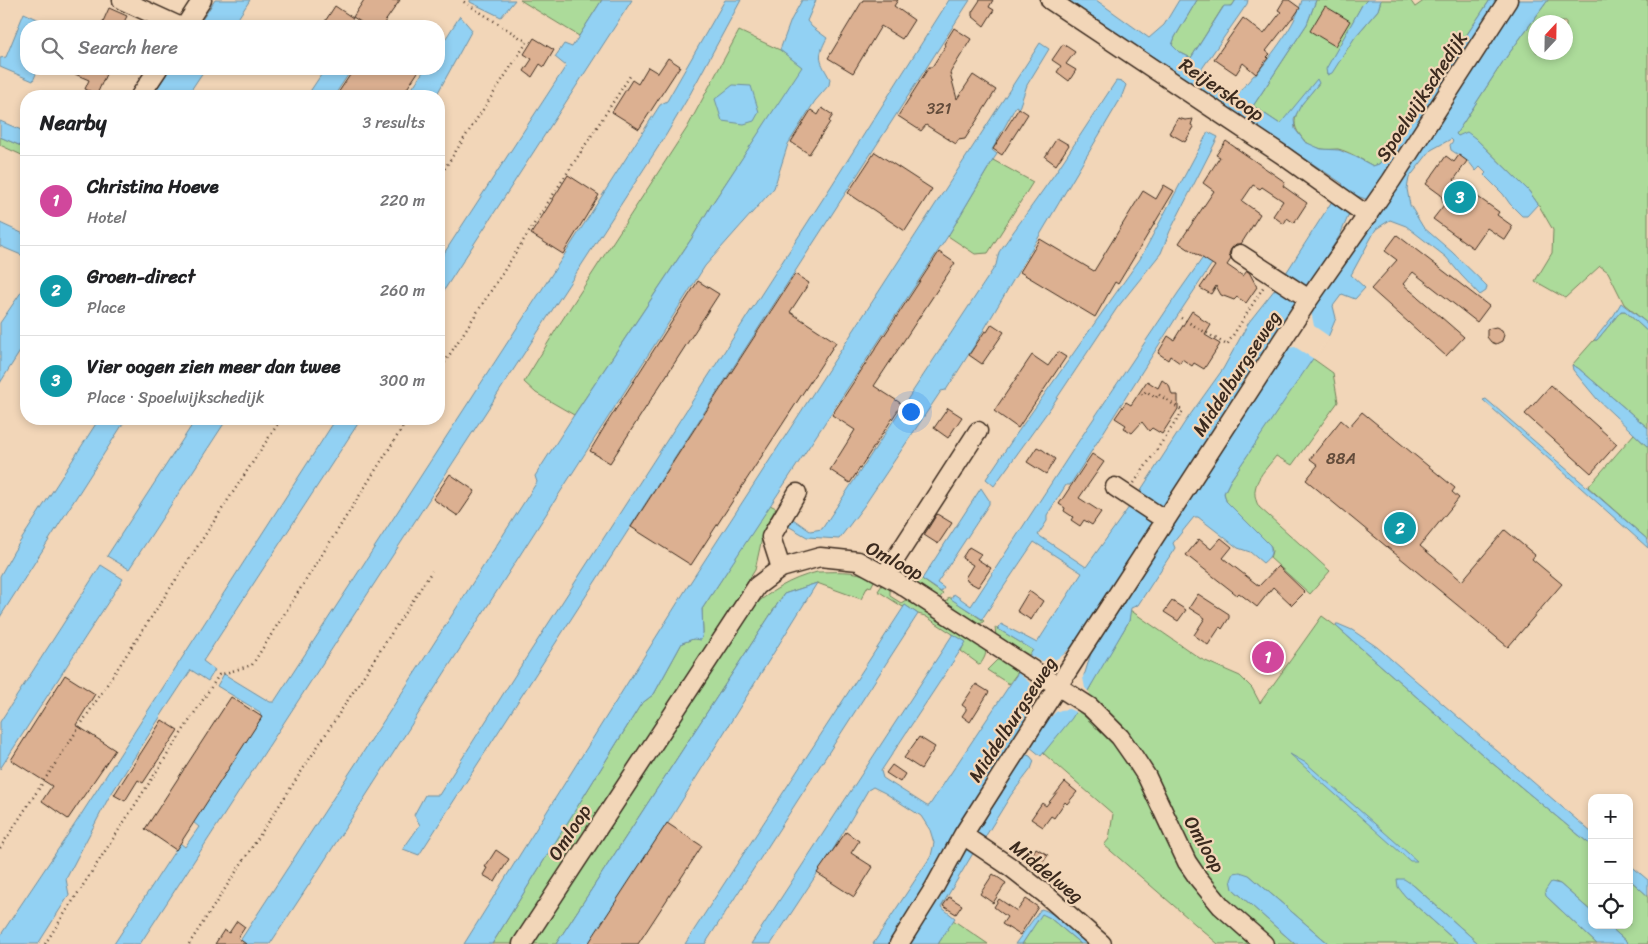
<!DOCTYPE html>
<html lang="en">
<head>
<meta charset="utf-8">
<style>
  :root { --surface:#fff; --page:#f6f6f6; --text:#202124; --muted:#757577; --line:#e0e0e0; --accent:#d93025 }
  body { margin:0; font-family:Sriracha,sans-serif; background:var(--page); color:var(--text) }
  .controls { position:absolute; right:15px; bottom:15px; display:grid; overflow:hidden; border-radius:10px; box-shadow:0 2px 8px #0003 }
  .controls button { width:45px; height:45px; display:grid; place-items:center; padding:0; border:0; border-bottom:1px solid var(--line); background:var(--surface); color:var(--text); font:25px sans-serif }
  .compass { position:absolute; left:1528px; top:15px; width:45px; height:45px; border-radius:50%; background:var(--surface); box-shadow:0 2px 8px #0003; rotate:22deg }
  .you { position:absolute; left:910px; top:411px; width:18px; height:18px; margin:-12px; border:4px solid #fff; border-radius:50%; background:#1a73e8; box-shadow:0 0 0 8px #1a73e833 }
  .badge { display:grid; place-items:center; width:32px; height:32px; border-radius:50%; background:var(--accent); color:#fff; font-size:16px; font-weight:700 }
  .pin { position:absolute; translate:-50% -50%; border:2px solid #fff; box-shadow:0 1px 5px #0006 }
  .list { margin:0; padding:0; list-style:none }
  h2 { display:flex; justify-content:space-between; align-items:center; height:65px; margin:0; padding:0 20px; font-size:21px }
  h2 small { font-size:16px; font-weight:400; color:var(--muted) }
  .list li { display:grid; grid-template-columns:32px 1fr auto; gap:15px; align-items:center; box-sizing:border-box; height:90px; padding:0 20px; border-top:1px solid var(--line) }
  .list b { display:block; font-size:19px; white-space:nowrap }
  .list p { margin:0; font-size:16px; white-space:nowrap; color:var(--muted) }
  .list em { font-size:16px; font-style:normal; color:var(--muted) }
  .icon { flex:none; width:28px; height:28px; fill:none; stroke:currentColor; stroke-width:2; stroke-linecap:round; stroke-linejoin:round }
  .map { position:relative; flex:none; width:1648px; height:944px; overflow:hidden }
  .search { position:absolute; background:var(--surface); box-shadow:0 2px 8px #0003; left:20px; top:20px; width:425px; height:55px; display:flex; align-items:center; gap:12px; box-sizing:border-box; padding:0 18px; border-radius:20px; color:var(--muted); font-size:19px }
  .panel { position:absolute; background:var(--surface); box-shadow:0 2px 8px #0003; left:20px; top:90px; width:425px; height:335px; border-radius:20px }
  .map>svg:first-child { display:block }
  .green { fill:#acdb9a; stroke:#74825c; fill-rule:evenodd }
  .water { fill:#92d1f3; stroke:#6f8e9e }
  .pier { fill:#f2d6b8 }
  .building { fill:#dcb091; stroke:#3b2a1e }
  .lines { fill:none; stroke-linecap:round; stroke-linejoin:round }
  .minor-casing { stroke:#3b2a1e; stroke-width:21 }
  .path { stroke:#3b2a1e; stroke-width:2.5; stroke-dasharray:1 4; stroke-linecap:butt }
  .minor { stroke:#f2d6b8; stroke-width:18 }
  .labels { text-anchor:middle; stroke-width:4.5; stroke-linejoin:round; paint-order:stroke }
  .number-label { font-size:16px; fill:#634c3b }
  .street-label { font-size:19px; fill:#3b2a1e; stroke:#f2d6b8 }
</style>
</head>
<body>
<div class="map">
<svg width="1648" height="944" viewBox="0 0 1648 944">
  <rect width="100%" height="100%" fill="#f2d6b8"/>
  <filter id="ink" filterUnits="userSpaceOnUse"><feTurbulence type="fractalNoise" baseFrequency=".02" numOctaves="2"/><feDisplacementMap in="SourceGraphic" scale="10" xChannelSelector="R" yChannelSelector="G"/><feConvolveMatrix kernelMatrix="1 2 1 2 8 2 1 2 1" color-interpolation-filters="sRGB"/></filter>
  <g filter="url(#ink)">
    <path class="green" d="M520,0H602L579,36Z
      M1197,0H1236L1232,6L1223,7L1191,58L1179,52L1172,45L1175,37Z
      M1316,0H1367L1362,5L1327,69V75L1355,37L1378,10L1381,0H1410L1415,7L1425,0H1490L1386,156L1379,164L1373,166C1362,160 1350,152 1338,149C1333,149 1327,150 1322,149C1313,147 1305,143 1300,135C1285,117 1307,98 1319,83L1280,124L1253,106L1307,24Z
      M1548,0H1648V324L1624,304L1608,272L1600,266L1565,298L1535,281L1552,253L1553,230L1538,204L1528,190L1475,138L1458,136L1456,134L1502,63ZM1536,22H1566V52H1536Z
      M739,31L780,50L803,67L712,204L692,238L574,415L536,393L524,382L557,328L687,128Z
      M0,137L26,148V157L0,145Z
      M993,160L1033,182L988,253L975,254L948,236Z
      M1621,311H1625L1648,332V428L1578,368L1572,365L1594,340H1597Z
      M1312,358L1333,373L1338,402L1292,465L1276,456C1264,472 1247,486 1259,507L1330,571L1310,594L1270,558L1272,551L1270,545L1226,501L1224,493L1230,481Z
      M1634,434L1648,447V540L1588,487Z
      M770,505L776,508L764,529L755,570L514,944H492L641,704L654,694L682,643L693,639L703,633L702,609Z
      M899,563L943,594L938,600L899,573L897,570Z
      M817,572C833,572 862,569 874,581L871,587L868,586L861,599L817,583L784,594L556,944H530L750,608C774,590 787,580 817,572Z
      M882,585L890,587V596L901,603L909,598L984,646C988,654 984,658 980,665L961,651L965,642L925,616L918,614L905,605L903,607L878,591Z
      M949,597L984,621L978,626L945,604Z
      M1130,610L1201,659L1240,676L1252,688L1260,703L1322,616L1337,627L1491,762L1592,846V912L1560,884L1555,882L1546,896L1597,944H1479L1413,885L1405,896L1459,944H1329L1249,875L1233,889L1295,944H1272L1243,918L1194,861L1140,750L1117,720L1087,693L1096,676L1129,621Z
      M995,627L1033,650L1029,655L996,637Z
      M1003,659L1018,672L1009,684L987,670L997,660Z
      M1077,710L1103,732L1121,751L1252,944H1218L1104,845L1109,839L1113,814L1043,753Z
      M1629,879L1648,896V944H1629L1608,925H1629Z
      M1042,913L1050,918L1081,944H1022Z
      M953,920L988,944H938Z"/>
    <path class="water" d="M215,0H250L233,26H198Z
      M470,0H515L501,17L470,2Z
      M602,0H632L439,298V261L566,66L555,57L564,44L572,47Z
      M725,0H741L689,96L666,135L140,944H114L180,843L185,847L199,827L193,822L261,718L260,712L217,686L224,674L270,702H274L563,257L660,105L667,101Z
      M802,0H816L807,21L812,27L827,38C816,58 820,61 830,79L829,85L815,101L788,144L774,188L705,266L312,880L270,944H238L422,662L537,482L535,476L574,415L692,238L712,204L802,67L780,50L791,20Z
      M949,0H970L419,855L403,849L420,825L414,815L425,795H439L519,669L830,188Z
      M1068,0H1096L1149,38L1164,25L1179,0H1197L1175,37L1172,45L1179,52L1191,58L1224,6H1232L1236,0H1248L1247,4L1201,70L1202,76L1220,92V95L1229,100L1233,99L1254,75H1256C1272,53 1295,27 1302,0H1316L1307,24L1253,106L1280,124L1317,79L1319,83L1301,105L1294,119L1295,129L1305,142L1321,149L1339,150L1356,157L1373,166L1379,164L1386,156L1490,0H1500L1371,201L1357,196L1340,235L1306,289L1075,644L1059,659L1036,698L1023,725L949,840L942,858L893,944H873L931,856L934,843L930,830L921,816L885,793L873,787L868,790L834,848L771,944H751L953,634L966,642L881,771L883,778L927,806H929L1033,650L998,629L1001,624L1037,643L1082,573L1034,542L982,619L951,599L954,594L971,606L1084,433L1178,293L1233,215L1221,250L1176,318L1070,485H1066L1047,515V521L1038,535L1086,567L1137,496L1185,422L1223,369L1249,322L1279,284L1343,184Z
      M1367,0H1381L1378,10L1355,37L1332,73L1327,75L1326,69L1362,5Z
      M1514,0H1548L1502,63L1456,134L1458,136L1467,132L1475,138L1528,190L1538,204L1527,216H1522L1510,204L1503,194L1484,175L1486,173L1480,167L1476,171L1469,162L1451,150L1450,145L1453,141L1451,139L1431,150L1409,178L1407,189L1410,205L1423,227L1452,252L1487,286L1486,291L1480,295L1461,275L1446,257L1406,226L1390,220L1376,229L1351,275L1365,288L1355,299L1342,294L1333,306L1336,318L1329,335L1230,481L1224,493L1226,501L1270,545C1273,554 1270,557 1263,563L1250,552L1238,548L1198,517H1194L1173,543L1175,548L1138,605L1131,608L1129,621L1072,718L1041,756L1030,747L1035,736L1085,673L1091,653L1288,349C1299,334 1308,319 1318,303C1324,293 1328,291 1332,279Z
      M24,13L53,26H26V69H38L33,81L0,67V58L6,57Z
      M460,16L472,30L436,96H407L425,69H439V49Z
      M1040,43L1049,49L1027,85L1019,108L1016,106L992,150L997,154L993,160L948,236L702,609L703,633L701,640L693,639L682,643L654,694L641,704L492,944H464L690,583Z
      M170,69H205L187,96H152Z
      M325,69H352L334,96H307Z
      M1116,81L1123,82L1126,85L1121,98L976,343L946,390L941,391L864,506L839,539L807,537L788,526L793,519L810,531L822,529L996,265L999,252L1056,172Z
      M733,85L751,86L759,112L754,121L744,124L722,121L715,99Z
      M0,121L26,132V148L0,137Z
      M1208,132L1218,137L1170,231L1161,253L1117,308L1051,407L994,486L986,479L1015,436L1140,259Z
      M0,223L26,235V257L0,246Z
      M26,285V342L0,383V323Z
      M1621,303L1648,324V332L1625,311H1621L1597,340H1594L1614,315Z
      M1572,365L1578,368L1648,428V447L1597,399L1573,370Z
      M1486,399L1648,540V548L1483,400Z
      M99,419H126L0,617V576L14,551Z
      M196,419H227L129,569L107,556Z
      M336,419H361L203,661L215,670L208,681L191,670L164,711L108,799L66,879L69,895L38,944H0V936L75,824Z
      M981,488L989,500V504L937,583L944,588L941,592L922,579Z
      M101,565L123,579L0,769V722Z
      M817,583L668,823L590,944H556L784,594Z
      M905,605L918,614L705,944H685Z
      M1336,624H1338L1352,630L1377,647L1592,833V846L1491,762L1337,627Z
      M1024,754L1030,756L1034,761L1031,769L1011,795L982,842L975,836L985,813L991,809L1002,793V785Z
      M1290,754L1306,763L1417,861H1410Z
      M965,847L975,850L941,907L955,918L938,944H905Z
      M1629,864L1648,880V896L1629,879Z
      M1240,872L1249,875L1329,944H1295L1233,889L1231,880L1234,873Z
      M1397,879H1404L1413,885L1479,944H1459L1405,896L1398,887Z
      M1551,882L1560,884L1592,912V925H1608L1629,944H1597L1546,896L1545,891Z
      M1041,909C1053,911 1081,935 1092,944H1081L1050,918L1042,914L1022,944H1015Z"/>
    <path class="pier" d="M1311,311L1314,326L1330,337L1314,359L1295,347L1287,348Z
      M1077,642V646L1061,660L1039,695L1038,699L1026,725L1023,723L1035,699V694L1032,685L1016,671L1027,654L1041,661H1053L1063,655Z
      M1091,650L1084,671L1083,678L1085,688L1090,693L1078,713L1069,709L1061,710L1056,712L1036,732L1083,672L1089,652Z"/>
    <path class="building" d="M364,0H400L382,26H367L353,17Z
      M863,0H898L894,6L914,20L902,39L881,26L853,73L828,58Z
      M980,0H993L989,7L994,10L984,26L972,16V12Z
      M1284,0H1289L1300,8L1293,18H1292L1266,51L1270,54L1267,57L1268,58L1256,74L1243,63L1236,74L1214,59L1243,18L1264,34L1281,12L1278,10Z
      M335,6L353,18L348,26H322Z
      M1325,6L1350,21L1335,46L1310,31Z
      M109,8L127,16L122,26H101Z
      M954,28L971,39L950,73L957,99L973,75L996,90L965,139L958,140L956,144L926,125L921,131L898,116L929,67H932L946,45L944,44Z
      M534,38L554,50L544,67L540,64L532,77L524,71L532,59L524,54Z
      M1063,44L1075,52L1066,64L1076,70L1069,81L1057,72L1061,66L1052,60Z
      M668,58L680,66L639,129L612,112L632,80L638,84L648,67L658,73Z
      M63,69H100L107,72L97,94L85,89L89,80Z
      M354,69H420L402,96H336Z
      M822,108L833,115L829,121L830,122L809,154L791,142L811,110L818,115Z
      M1019,108L1028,114L1002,155L993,149Z
      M1178,118L1185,120L1193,119L1191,125L1194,127L1185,142L1169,133Z
      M1057,138L1069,145L1056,165L1045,157Z
      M1226,141L1285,182L1283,186L1307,203L1294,223L1287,218L1284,224L1273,216L1283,201L1262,187L1260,189L1253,185L1242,201L1260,214L1241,244H1236L1231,249L1229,254L1231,259L1227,265L1243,276L1247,271L1249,272L1257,287L1246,303L1237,297L1234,300L1221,295L1216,286L1211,294L1200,288L1215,266L1179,243L1214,191L1203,183L1220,157L1216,155Z
      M875,152L932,189L905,231L848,193Z
      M1459,155L1467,161L1454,180L1499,212L1497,215L1511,225L1512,229L1505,240L1487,228L1473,248L1433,219L1444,205L1441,195L1426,184L1446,156L1454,162Z
      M568,175L599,195L563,254L531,234Z
      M1164,185L1174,191L1118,284L1115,282L1095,317L1020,272L1040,239L1094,271L1143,191L1156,199Z
      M1397,235L1489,306L1477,322L1413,272L1403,284L1464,337L1446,356L1371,289L1397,260L1385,251Z
      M939,252L955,263L874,386L902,404L850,483L830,470L855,430L832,415Z
      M795,274L809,283L790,312L836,342L691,565L631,527Z
      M698,281L719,294L610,463L590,451L605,426Z
      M1192,311L1201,317L1200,318L1211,325L1205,335L1220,344L1204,369L1194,363L1192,366L1182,359L1180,363L1170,356L1168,360L1158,353L1168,336L1174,340Z
      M992,324L1004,332L982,364L969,355L985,331L987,332Z
      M1496,327L1502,330L1504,335L1502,341L1496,344L1491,342L1487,337V329Z
      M1058,352L1066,357L1018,428L994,411L1032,355L1048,366Z
      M1162,380L1169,385L1172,395H1178V409L1162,434L1152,428L1149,431L1142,422L1132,433L1124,428L1126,425L1115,418L1126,402L1131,405L1147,381L1158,388Z
      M1551,385L1617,444L1591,473L1525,414Z
      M948,408L962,417L948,438L934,428Z
      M1362,412L1455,488L1452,492L1459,498L1420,546L1462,581L1505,530L1535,555L1532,559L1562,584L1508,647L1306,480L1318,465L1310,459L1341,420L1349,427Z
      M1037,447L1043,450L1055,459L1046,474L1027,462Z
      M1092,454L1104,462L1079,498L1101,512L1092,525L1084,520L1080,526L1071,520L1073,517L1064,511L1065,508L1059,504Z
      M450,474L475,491L458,516L433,499Z
      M937,514L952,523L938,544L924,535Z
      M1221,538L1232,547L1223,558L1259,586L1278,566L1305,592L1292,605L1273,587L1257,607L1239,593L1237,595L1186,555L1199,539L1211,549Z
      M969,547L981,554L977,559L991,568L978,587L967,581V580L965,578L973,565L962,558Z
      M1029,591L1043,601L1031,620L1017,611Z
      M1198,594L1229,614V618L1222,629L1220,627L1208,645L1194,635L1205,618L1189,608Z
      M1172,601L1186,610L1178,621L1164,612Z
      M65,675L95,694L76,725L115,750L68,819L42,801L52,786L11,760Z
      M976,684L989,692L970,722L962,716L966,710V708L962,705Z
      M231,697L262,717L176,850L145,829Z
      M162,720L178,730L143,783L138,780L125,801L114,795Z
      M919,737L935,747L921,769L904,758Z
      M892,765L905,774L900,782L886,773Z
      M1065,782L1077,792L1067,804L1065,802L1054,818L1051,816L1043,827L1031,819L1042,803L1046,806Z
      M667,823L702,846L638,944H588Z
      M846,832L859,841L851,853L873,867L854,897L817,873Z
      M1036,848L1048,855L1038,870L1027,863Z
      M496,850L509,859L495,882L483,875L487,868L485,867Z
      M993,874L1006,883L993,903L980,894Z
      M949,897L962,905L956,914L943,906Z
      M999,899L1017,911L1026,899L1038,907L1020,935L1002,924L1007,917L994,907Z
      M237,921L245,927L238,938L246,944H215L224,930L229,933Z"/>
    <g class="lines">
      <defs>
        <path id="minor" d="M122,0L179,26
          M1050,0L1281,154L1368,216
          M185,26L202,0
          M140,96L158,69
          M1240,254L1309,299
          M1115,487L1165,520
          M781,568L771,537L797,493
          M885,575L978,431
          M963,835L1009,866L1045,894L1102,944
          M522,944L757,586L781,568L820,557L858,561L897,582L1090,707L1120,737L1134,757L1147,777L1187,862L1198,878L1221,906L1264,944
          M899,944L934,888L963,835L1058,686L1309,299L1391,181L1508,0"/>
      </defs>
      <use href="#minor" class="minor-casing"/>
      <path class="path" d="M439,177L527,42L461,0
        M1181,318L1227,345L1264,286
        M439,371L630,76
        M1134,483L1183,411L1158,394L1156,398L1146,391L1143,395L1140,393
        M0,848L281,419
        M45,944L219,675L252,665L408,419
        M189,944L432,571"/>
      <use href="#minor" class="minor"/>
    </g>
  </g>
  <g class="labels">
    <g class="number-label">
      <text x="939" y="114">321</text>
      <text x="1341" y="464">88A</text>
    </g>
    <g class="street-label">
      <text transform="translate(1222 89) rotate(34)" y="7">Reijerskoop</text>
      <text transform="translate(1421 96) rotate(-57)" y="7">Spoelwijkschedijk</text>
      <text transform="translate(1236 373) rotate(-57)" y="7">Middelburgseweg</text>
      <text transform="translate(895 560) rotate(28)" y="7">Omloop</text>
      <text transform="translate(1012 719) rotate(-57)" y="7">Middelburgseweg</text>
      <text transform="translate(569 832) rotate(-57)" y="7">Omloop</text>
      <text transform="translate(1205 844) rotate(60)" y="7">Omloop</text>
      <text transform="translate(1047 871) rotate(39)" y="7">Middelweg</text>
    </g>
  </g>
</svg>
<div class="controls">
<button>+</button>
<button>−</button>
<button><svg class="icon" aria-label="locate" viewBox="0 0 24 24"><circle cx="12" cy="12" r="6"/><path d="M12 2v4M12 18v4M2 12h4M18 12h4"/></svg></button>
</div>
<svg class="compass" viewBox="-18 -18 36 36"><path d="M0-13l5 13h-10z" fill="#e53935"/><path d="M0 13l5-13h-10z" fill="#757577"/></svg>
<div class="you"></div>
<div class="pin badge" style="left:1268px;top:657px;background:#d1479c">1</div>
<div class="pin badge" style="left:1400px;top:528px;background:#0f9aa8">2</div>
<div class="pin badge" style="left:1460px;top:197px;background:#0f9aa8">3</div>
<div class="search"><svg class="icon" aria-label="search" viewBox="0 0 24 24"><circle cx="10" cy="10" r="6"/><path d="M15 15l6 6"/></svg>Search here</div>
<section class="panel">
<h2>Nearby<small>3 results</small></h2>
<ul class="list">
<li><span class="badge" style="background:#d1479c">1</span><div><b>Christina Hoeve</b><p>Hotel</p></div><em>220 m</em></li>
<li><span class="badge" style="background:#0f9aa8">2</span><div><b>Groen-direct</b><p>Place</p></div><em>260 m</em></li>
<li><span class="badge" style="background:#0f9aa8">3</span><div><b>Vier oogen zien meer dan twee</b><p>Place · Spoelwijkschedijk</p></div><em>300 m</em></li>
</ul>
</section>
</div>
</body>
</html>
